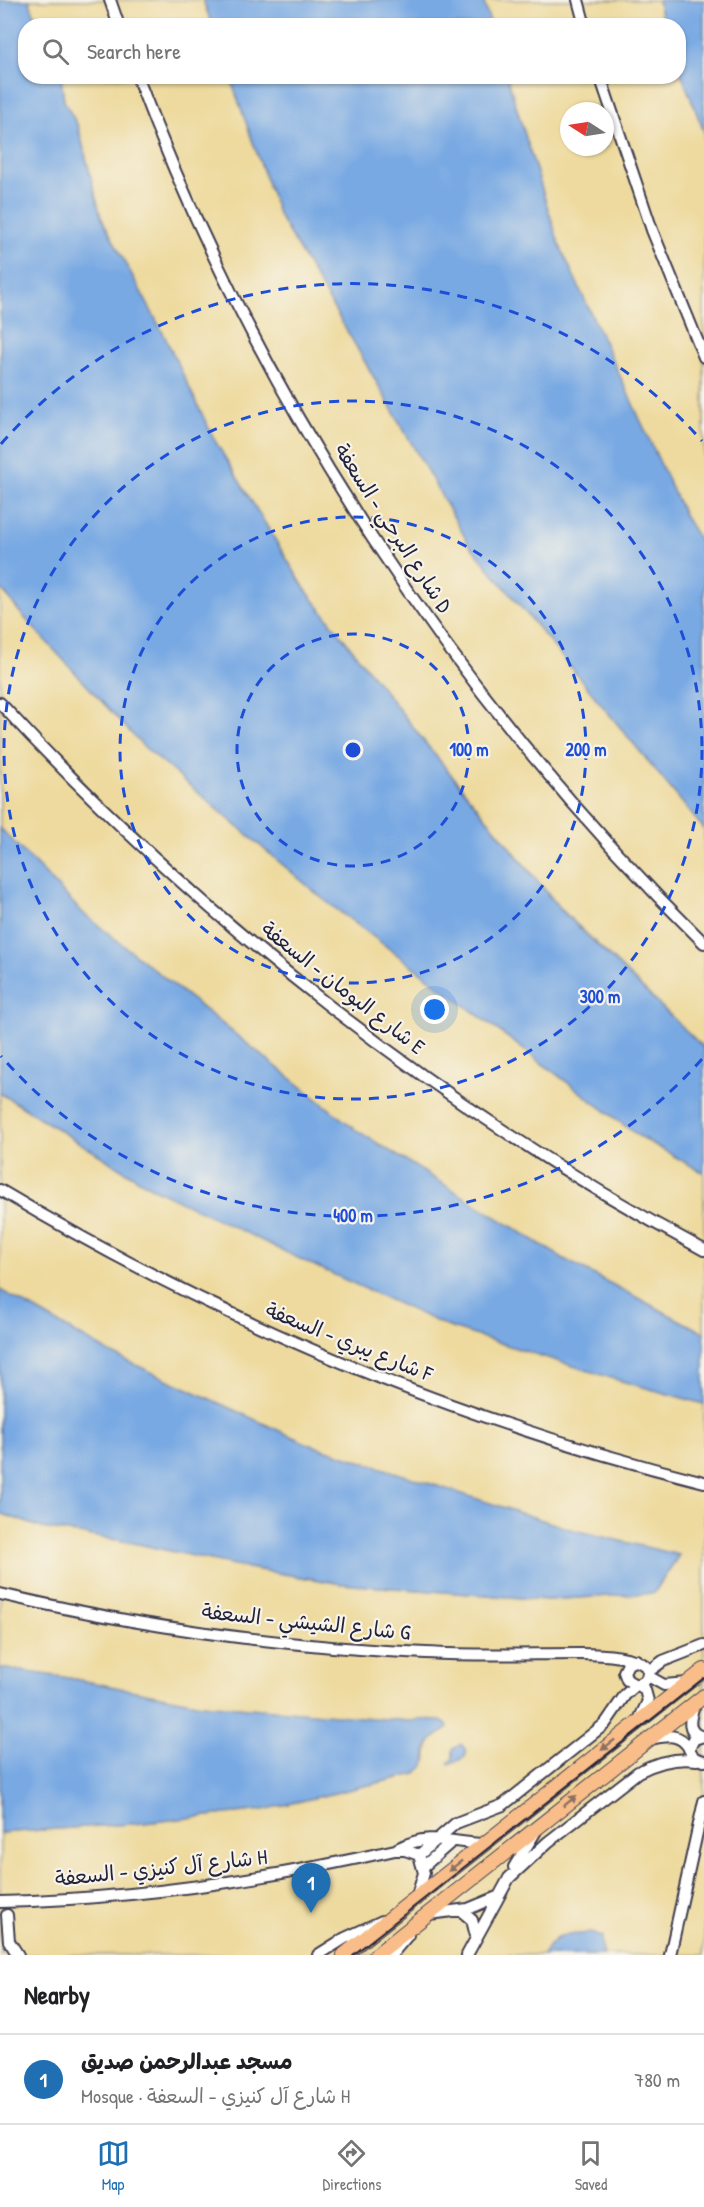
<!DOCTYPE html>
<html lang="en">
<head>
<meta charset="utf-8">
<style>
  :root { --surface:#fff; --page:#f2f2f2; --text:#202124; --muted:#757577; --line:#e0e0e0; --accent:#1f6fb2 }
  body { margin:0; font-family:"Patrick Hand","Playpen Sans Arabic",sans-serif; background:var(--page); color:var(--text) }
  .compass { position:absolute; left:560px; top:102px; width:54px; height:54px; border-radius:50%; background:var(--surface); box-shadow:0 2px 4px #0004; rotate:282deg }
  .you { position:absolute; left:435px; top:1010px; width:21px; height:21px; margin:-15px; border:4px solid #fff; border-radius:50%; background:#1a73e8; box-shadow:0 0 0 9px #1a73e833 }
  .badge { display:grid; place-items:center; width:39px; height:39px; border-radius:50%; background:var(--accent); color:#fff; font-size:20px; font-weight:700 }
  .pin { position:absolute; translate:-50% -50px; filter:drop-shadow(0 2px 3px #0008) }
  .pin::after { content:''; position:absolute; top:32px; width:21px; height:18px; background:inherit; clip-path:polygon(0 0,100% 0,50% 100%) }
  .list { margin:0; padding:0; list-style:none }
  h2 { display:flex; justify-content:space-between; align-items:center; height:78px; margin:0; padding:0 24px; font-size:26px }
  h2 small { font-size:20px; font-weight:400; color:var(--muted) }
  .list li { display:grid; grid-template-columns:39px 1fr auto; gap:18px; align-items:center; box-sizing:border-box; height:90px; padding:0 24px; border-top:2px solid var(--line) }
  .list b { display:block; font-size:22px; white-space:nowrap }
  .list p { margin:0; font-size:20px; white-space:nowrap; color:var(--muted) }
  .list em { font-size:20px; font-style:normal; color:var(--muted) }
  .icon { flex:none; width:33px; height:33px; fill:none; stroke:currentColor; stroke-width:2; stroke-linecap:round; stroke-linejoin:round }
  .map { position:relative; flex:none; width:704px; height:1955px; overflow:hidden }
  .search { position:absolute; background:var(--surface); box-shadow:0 2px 4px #0004; left:18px; right:18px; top:18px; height:66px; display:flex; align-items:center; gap:15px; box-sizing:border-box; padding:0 21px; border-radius:24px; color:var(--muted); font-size:22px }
  .sheet { height:168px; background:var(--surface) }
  nav { display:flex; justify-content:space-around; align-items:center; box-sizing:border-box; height:84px; border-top:2px solid var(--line); background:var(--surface); font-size:16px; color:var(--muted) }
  nav a { display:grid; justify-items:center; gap:3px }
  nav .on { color:var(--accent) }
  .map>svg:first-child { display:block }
  .sand { fill:#eeda9e; stroke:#887e6c; stroke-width:1.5; fill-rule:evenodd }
  .water { fill:#78a9e3; stroke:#4d668f; stroke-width:1.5 }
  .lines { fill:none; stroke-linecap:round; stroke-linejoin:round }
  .minor-casing { stroke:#413e4f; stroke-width:14 }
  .major-casing { stroke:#413e4f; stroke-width:16 }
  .minor { stroke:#fff; stroke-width:10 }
  .major { stroke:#f8bd89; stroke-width:14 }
  .rail { stroke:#22223b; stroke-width:2 }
  .oneway { fill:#8d7062 }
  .ring { fill:none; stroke:#1d4ed8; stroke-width:3; stroke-dasharray:10 8 }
  .labels { text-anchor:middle; stroke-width:4.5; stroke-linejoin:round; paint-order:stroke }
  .street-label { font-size:21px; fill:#22223b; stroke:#f7f3e8 }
  .centre { fill:#1d4ed8; stroke:#f7f3e8; stroke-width:3 }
  .ring-label { font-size:18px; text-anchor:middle; font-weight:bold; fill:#1d4ed8; stroke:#f7f3e8; stroke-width:4.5; stroke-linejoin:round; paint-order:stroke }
</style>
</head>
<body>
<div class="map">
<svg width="704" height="1955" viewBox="0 0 704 1955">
  <rect width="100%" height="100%" fill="#f7f3e8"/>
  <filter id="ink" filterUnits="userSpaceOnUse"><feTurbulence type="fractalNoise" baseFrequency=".0167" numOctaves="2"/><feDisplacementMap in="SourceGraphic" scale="12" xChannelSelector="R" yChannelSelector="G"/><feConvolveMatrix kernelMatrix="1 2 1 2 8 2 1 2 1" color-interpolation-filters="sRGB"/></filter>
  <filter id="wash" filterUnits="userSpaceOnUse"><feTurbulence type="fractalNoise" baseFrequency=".008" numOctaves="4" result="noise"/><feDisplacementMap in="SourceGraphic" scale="24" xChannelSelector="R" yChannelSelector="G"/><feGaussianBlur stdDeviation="1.35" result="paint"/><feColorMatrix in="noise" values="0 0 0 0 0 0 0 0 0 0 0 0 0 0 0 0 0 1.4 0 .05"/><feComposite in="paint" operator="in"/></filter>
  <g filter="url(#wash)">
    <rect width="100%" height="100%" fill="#f0dfc1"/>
    <path class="sand" d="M29,0H203L212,25H38Z
      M483,0H658L663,25H491Z
      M679,68L704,132V548L685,517L559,244L507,77L678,76ZM569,111H605V147H569Z
      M61,77H230L279,216L353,341L469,544L704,829V1048L560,908L423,740L305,589L215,441L163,333L101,217L78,126L64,101Z
      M0,587L22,615L142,745L323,899L639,1136L704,1173V1333L564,1259L356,1130L84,914L0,828Z
      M0,1093L149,1186L449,1327L618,1380L704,1404V1955H602L603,1950C577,1936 560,1922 543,1955H0V1833L143,1823L263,1810L415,1774L427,1760C426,1743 432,1737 447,1730L436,1720L409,1721L201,1704L69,1678L0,1668V1513L42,1528L129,1542L248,1568L342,1584L547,1600L654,1593L679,1555L570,1529L308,1444L112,1354L0,1290Z"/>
    <path class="water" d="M0,0H29L38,25L26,26V76L61,77L64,101L78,126L101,217L163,333L215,441L305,589L423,740L559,908L704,1048V1173L639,1136L323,899L142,745L22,615L0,587Z
      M203,0H483L491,25H212Z
      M658,0H704V132L679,68L678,26L663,25Z
      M230,77H507L559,244L685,517L704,548V829L469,544L353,341L279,216Z
      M0,828L84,914L356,1130L564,1259L704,1333V1404L618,1380L449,1327L304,1261L149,1186L0,1093Z
      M0,1290L112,1354L308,1444L570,1529L679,1555L654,1593L547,1600L343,1584L248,1568L129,1542L42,1528L0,1513Z
      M0,1668L69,1678L201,1704L409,1721C422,1720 443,1716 449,1728C442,1733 429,1739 427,1748C423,1762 431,1762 415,1774L263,1810L143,1823L0,1833Z
      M461,1744L467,1751L465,1757L450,1765L449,1763L453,1759V1749Z
      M591,1933L602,1937V1955H543C555,1932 567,1935 591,1933Z"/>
  </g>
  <g filter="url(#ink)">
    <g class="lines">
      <defs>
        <path id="minor" d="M110,0L119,26
          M578,0L585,26
          M137,76C259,401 457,700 704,943
          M600,76L652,230L704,357
          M0,703C202,922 441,1109 704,1250
          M0,1190C219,1321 456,1420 704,1482
          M0,1594C140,1627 282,1647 426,1653C477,1656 528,1654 580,1654C593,1654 650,1655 648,1673C647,1681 643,1683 636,1685L627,1680L624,1672L628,1664L636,1660
          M648,1672L663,1661L704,1645
          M648,1676L664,1685L688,1683
          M638,1684L645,1690L648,1701L639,1720
          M694,1704C691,1717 685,1730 700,1736
          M704,1736L694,1739L689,1749L694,1758L704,1761
          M650,1739C666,1736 679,1732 689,1748
          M397,1849C431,1831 450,1843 484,1844
          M419,1855L456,1823L503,1805L605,1724L625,1695L636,1685
          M424,1866L449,1844
          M514,1867L536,1831
          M417,1896L424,1873L419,1855
          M0,1902C133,1899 265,1880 395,1850H405L419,1855
          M460,1910L472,1920L476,1936
          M429,1914L468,1909L497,1897
          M7,1915L9,1941L18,1955
          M318,1955L345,1938L382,1921
          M391,1955L408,1935
          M467,1955L509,1878L548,1842L638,1772C657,1762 676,1757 697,1760
          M670,1955L704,1801"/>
        <path id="major" d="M344,1955L704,1670
          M376,1955L704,1696"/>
      </defs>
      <use href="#minor" class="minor-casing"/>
      <use href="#major" class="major-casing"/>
      <use href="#minor" class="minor"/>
      <use href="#major" class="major"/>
      <path class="rail" d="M353,1955L704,1678"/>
    </g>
    <defs><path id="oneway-solid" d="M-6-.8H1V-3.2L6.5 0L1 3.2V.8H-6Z" transform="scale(1.5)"/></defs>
    <g class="oneway">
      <use href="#oneway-solid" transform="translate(608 1745) rotate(142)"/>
      <use href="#oneway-solid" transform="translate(570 1801) rotate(-39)"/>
      <use href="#oneway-solid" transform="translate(455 1866) rotate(142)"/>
    </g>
  </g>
  <g class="ring">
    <circle cx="353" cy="750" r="116"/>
    <circle cx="353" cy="750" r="233"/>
    <circle cx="353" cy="750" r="349"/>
    <path d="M702 1059A466 466 0 0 1 1 1056M1 444A466 466 0 0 1 702 441"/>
  </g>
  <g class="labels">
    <g class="street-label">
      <text transform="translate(393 528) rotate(57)" y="7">شارع البرحي - السعفة D</text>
      <text transform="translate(343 988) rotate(38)" y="7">شارع البومان - السعفة E</text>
      <text transform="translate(349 1342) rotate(22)" y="7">شارع يبري - السعفة F</text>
      <text transform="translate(306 1622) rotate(6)" y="7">شارع الشيشي - السعفة G</text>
      <text transform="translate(161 1868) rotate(-6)" y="7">شارع آل كنيزي - السعفة H</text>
    </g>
  </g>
  <circle cx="353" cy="750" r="9" class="centre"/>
  <g class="ring-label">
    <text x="469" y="756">100 m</text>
    <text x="586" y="756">200 m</text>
    <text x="600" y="1003">300 m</text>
    <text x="353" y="1222">400 m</text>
  </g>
</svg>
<svg class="compass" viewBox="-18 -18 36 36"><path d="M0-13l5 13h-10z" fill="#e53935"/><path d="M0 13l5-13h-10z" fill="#757577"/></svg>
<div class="you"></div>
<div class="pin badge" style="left:311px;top:1913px">1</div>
<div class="search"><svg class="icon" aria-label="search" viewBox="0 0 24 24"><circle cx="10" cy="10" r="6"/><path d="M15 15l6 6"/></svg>Search here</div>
</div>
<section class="sheet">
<h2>Nearby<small></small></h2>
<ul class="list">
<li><span class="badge">1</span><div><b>مسجد عبدالرحمن صديق</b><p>Mosque · شارع آل كنيزي - السعفة H</p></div><em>780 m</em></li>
</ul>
</section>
<nav>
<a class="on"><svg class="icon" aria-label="map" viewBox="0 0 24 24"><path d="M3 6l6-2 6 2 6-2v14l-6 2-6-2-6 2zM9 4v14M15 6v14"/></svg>Map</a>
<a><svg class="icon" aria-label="directions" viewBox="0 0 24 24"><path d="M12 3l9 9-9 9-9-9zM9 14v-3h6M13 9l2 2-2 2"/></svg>Directions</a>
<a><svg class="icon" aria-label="saved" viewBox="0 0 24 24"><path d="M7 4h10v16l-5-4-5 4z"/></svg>Saved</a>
</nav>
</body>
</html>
